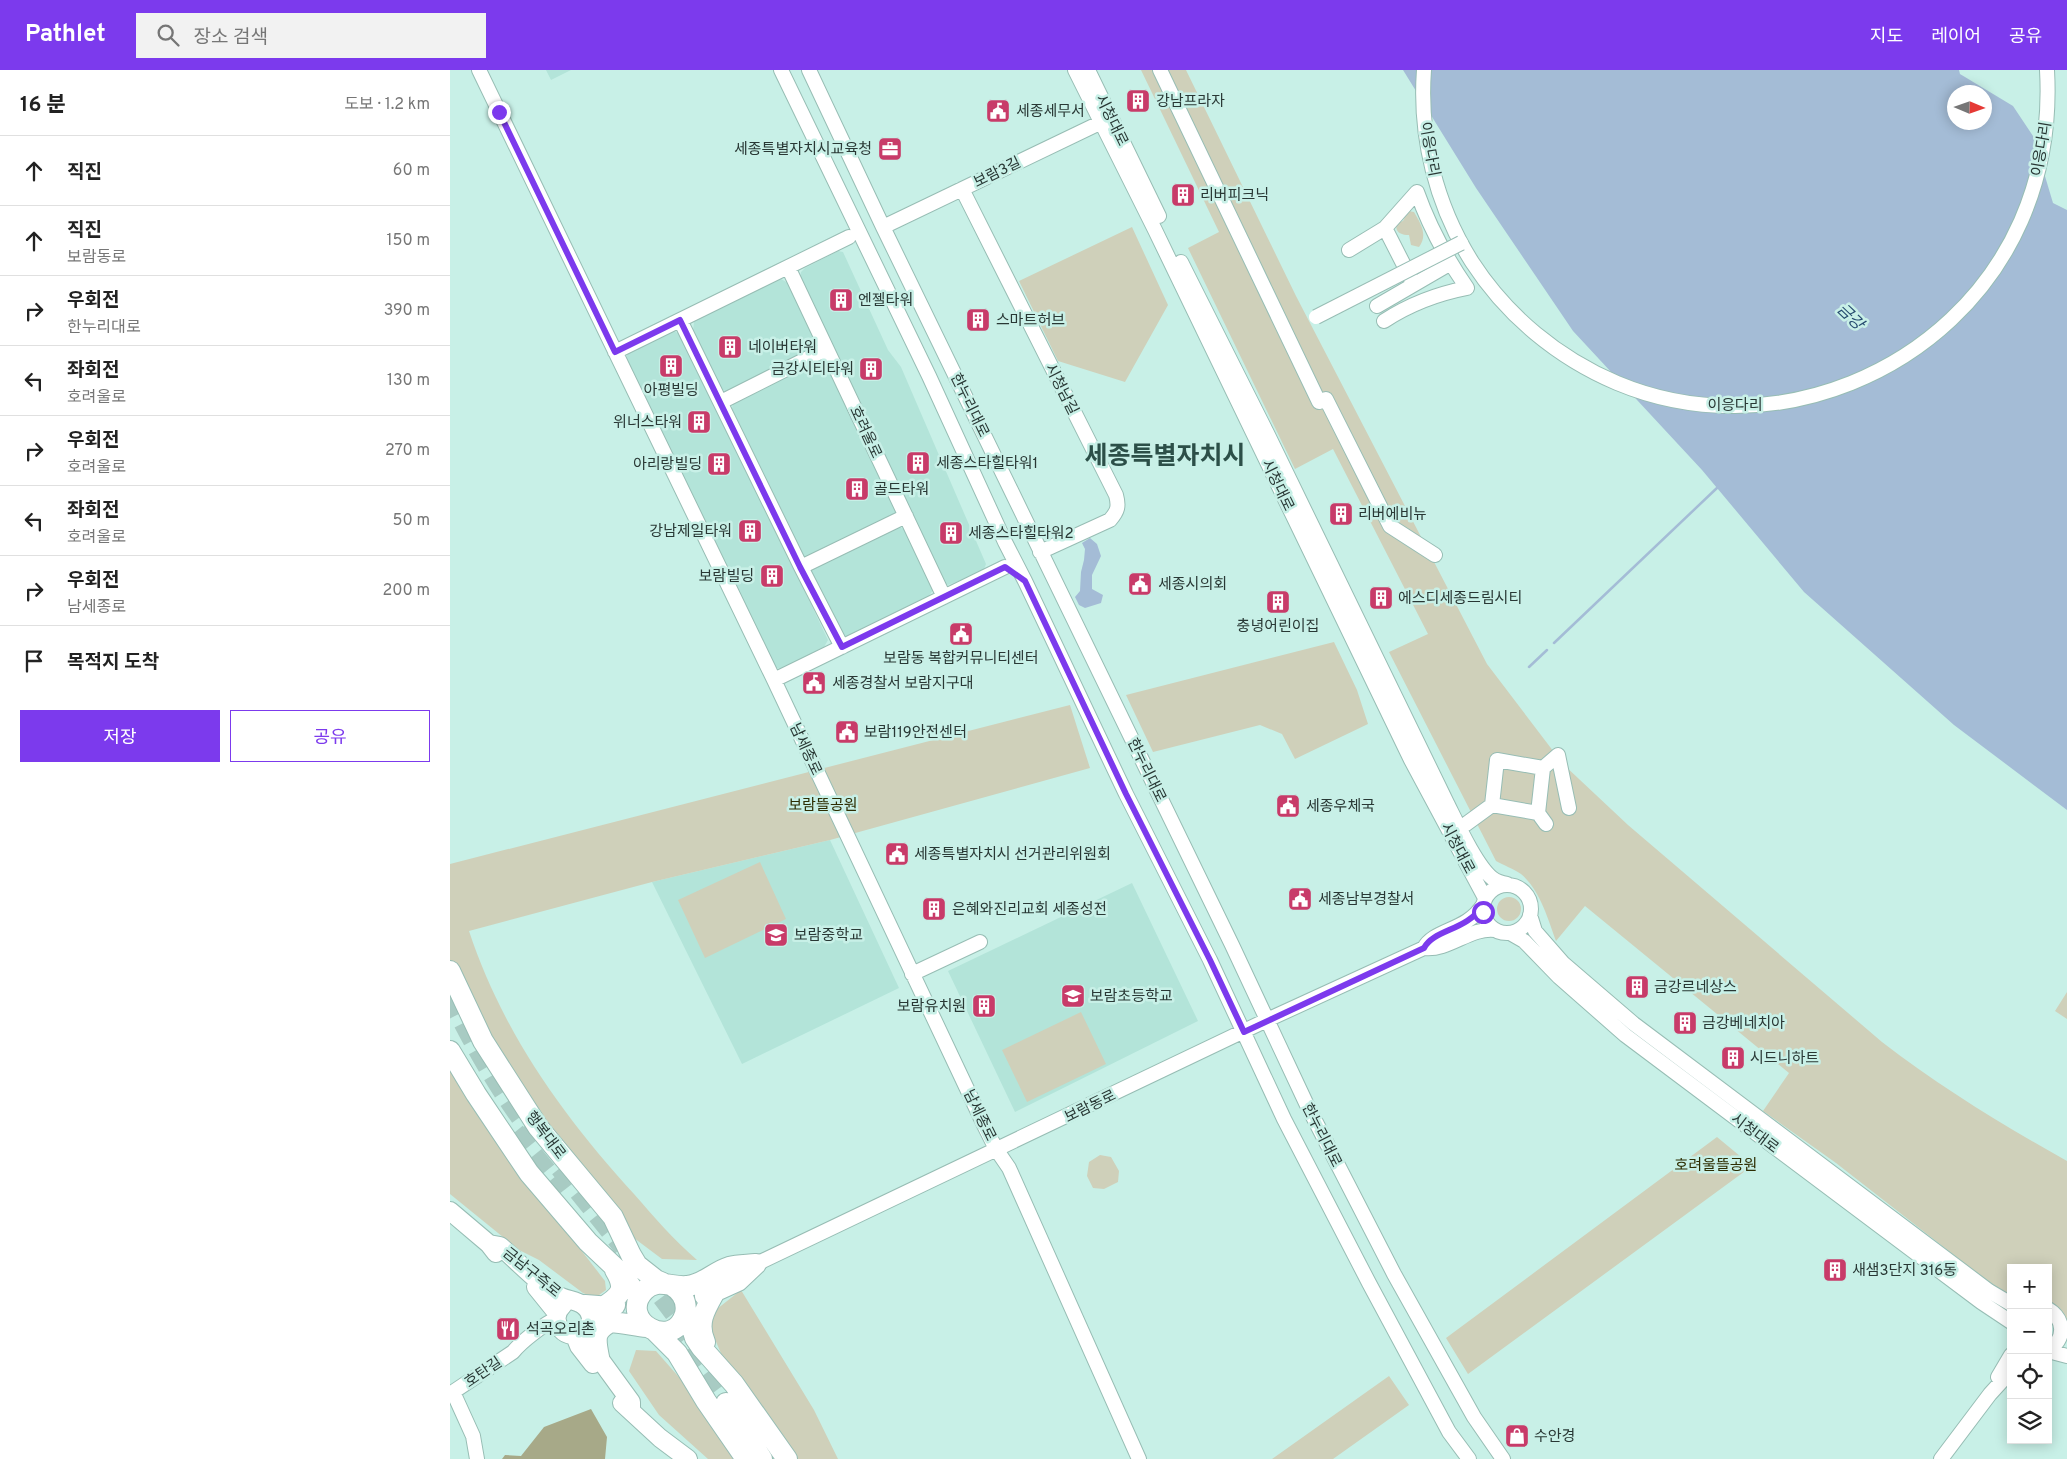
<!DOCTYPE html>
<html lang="ko">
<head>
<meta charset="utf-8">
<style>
  :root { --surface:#fff; --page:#f2f2f2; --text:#222; --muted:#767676; --line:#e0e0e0; --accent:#7c3aed }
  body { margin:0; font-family:Overpass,"Noto Sans KR",sans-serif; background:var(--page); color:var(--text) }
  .controls { position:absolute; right:15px; bottom:15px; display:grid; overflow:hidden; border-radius:0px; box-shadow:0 2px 12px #0003 }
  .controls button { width:45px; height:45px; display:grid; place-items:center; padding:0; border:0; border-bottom:1px solid var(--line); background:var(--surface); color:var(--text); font:25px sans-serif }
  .compass { position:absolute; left:1497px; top:15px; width:45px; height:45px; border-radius:50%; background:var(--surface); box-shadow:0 2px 12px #0003; rotate:92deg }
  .stop { position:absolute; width:15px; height:15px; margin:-11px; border:4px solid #7c3aed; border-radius:50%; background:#fff }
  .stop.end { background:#7c3aed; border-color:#fff; box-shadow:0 1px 5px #0008 }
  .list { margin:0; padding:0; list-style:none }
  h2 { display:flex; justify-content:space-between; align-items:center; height:65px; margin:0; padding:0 20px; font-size:21px }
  h2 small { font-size:16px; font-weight:400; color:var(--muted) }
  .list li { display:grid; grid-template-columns:32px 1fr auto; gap:15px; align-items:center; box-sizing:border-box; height:70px; padding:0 20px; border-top:1px solid var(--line) }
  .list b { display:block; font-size:19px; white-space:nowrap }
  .list p { margin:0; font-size:16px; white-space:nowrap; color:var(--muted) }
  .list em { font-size:16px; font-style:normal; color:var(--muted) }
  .actions { display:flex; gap:10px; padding:15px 20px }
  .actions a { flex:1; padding:11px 0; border:1px solid var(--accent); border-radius:0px; text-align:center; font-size:18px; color:var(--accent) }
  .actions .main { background:var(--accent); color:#fff }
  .icon { flex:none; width:28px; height:28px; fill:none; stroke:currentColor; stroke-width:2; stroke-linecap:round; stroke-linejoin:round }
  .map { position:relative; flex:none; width:1617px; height:1389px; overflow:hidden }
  header { display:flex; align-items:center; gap:30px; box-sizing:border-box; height:70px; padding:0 25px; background:var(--accent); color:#fff }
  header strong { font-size:24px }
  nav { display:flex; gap:28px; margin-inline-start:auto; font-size:18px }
  .search { width:350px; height:45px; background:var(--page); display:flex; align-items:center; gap:12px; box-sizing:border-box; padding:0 18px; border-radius:0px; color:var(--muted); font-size:19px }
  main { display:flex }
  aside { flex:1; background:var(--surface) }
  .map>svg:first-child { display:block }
  .built { fill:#b3e4d9 }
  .green { fill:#cfd0ba }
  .forest { fill:#a7a988 }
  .water { fill:#a4bcd6; fill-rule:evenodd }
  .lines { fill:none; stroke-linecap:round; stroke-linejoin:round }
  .stream { stroke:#a4bcd6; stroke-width:2.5 }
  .highway-tunnel { stroke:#a8cbc3; stroke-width:20; stroke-dasharray:20 10; stroke-linecap:butt }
  .minor-casing { stroke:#97bdb4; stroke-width:16 }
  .major-casing { stroke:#97bdb4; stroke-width:20 }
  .highway-casing { stroke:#97bdb4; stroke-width:22 }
  .minor { stroke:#fff; stroke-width:14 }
  .major { stroke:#fff; stroke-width:18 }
  .highway { stroke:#fff; stroke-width:20 }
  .minor-bridge-casing { stroke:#97bdb4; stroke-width:16; stroke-linecap:butt }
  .minor-bridge { stroke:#fff; stroke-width:14 }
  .route { stroke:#7c3aed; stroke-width:6 }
  .labels { text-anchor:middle; stroke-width:5; stroke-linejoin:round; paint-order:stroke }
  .poi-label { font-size:15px; fill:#293835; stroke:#c8f0e7; text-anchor:start }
  .street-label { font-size:15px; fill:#293835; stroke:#c8f0e7 }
  .park-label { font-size:15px; fill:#2d2d02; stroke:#c8f0e7 }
  .water-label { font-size:16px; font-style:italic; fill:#254a6f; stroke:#c8f0e7 }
  .town-label { font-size:25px; font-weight:bold; fill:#2c4f48; stroke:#c8f0e7 }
</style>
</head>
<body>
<header>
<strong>Pathlet</strong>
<div class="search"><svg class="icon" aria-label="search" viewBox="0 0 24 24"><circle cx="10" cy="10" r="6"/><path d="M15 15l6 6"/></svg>장소 검색</div>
<nav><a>지도</a><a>레이어</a><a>공유</a></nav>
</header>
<main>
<aside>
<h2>16 분<small>도보 · 1.2 km</small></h2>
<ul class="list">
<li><svg class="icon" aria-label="ahead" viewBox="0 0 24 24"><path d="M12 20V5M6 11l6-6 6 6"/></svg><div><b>직진</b></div><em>60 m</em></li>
<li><svg class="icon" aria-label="ahead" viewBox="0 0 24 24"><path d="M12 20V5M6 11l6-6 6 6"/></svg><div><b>직진</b><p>보람동로</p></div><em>150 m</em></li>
<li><svg class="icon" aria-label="right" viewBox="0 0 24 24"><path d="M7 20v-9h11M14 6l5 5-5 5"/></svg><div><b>우회전</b><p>한누리대로</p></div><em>390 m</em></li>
<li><svg class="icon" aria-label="left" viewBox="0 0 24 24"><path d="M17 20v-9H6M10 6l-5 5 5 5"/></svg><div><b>좌회전</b><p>호려울로</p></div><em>130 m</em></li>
<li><svg class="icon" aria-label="right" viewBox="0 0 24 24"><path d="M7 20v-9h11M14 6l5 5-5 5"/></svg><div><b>우회전</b><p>호려울로</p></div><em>270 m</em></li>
<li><svg class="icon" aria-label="left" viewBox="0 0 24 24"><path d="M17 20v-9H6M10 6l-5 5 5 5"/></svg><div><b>좌회전</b><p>호려울로</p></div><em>50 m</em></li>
<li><svg class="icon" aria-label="right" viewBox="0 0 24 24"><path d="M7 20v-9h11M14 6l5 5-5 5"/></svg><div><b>우회전</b><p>남세종로</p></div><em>200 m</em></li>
<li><svg class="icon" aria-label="arrive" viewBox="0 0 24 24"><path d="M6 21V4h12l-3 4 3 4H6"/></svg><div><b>목적지 도착</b></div></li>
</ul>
<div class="actions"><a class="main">저장</a><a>공유</a></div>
</aside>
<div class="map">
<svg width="1617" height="1389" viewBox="0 0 1617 1389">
  <rect width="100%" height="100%" fill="#c8f0e7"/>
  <path class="built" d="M96,0H121L101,10Z
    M388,181L393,182L438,280L451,297L536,494L533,502L498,515L493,512L350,209L351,202L355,198Z
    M331,209L340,214L368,272L362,280L277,322L271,319L243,261L244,252L247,248L323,211Z
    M224,261L233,266L378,570L373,579L330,599L322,596L176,293L177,285L181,281Z
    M370,288L379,292L448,441L443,448L360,491L351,487L282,339L283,331Z
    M447,456L456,460L484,519L478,527L396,569H393L359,502L363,495Z
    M380,770L449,918L292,994L202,812Z
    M682,813L748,951L565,1042L498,901Z"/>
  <path class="green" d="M691,0H736L846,226L1037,594L1113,694L1178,755L1432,972C1490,1017 1553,1055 1617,1091V1252L1614,1244L1598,1231V1198H1561V1227L1555,1225L1386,1093L1313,1041L1339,1003L1135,836L1106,871C1098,849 1090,820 1071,804C1064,799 1053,795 1046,791L939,582L978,564L883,379L845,399L738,178L769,162Z
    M958,141L964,142C971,154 978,165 969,177L961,175L959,165C951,165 944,162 947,153L953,151Z
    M682,157L718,235L675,312L608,291L569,211Z
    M884,572L907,620L918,654L845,689L832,664L810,655L703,682L676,625Z
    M620,635L640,698L380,770L202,812L19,861C53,963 112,1045 184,1124C204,1147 224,1170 247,1190L212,1189L184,1168L86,1044L0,895V794Z
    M310,792L336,849L255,888L228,830Z
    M1047 839a12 12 0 1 1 24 0a12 12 0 1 1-24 0Z
    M1617,922V949L1605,941Z
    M631,942L656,994L577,1032L552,980Z
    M0,990L90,1127L155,1211L156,1220L145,1228L133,1223L89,1190L69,1180L0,1124Z
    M1267,1067L1302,1096L1018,1304L996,1268Z
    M650,1085L661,1087L669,1101L668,1112L654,1119L643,1118L637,1106L639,1092Z
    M291,1220L364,1340L388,1389H343L273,1288L258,1253L267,1239Z
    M186,1280L206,1281L242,1322L291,1389H258L209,1345L179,1301Z
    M939,1306L959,1335L883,1389H822Z"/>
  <path class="forest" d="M141,1339L157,1367L155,1389H52L55,1385L71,1386L94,1357Z"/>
  <path class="water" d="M953,0H1509L1510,4L1563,36L1583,66L1603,133L1617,140V740L1504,655L1354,522L1252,400L1123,261L1026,118ZM1504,22H1534V52H1504Z
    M640,468L647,474L651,486L642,505V519L653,525L651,533L635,538L629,535L625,527L630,521L631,502L634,490L635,479L632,473Z"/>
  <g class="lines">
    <path class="stream" d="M1104,573L1268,417
      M1079,597L1097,580"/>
    <path class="highway-tunnel" d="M0,926C25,977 52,1025 87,1069
      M65,1062L113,1121
      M110,1098L173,1177
      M194,1203L240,1264
      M219,1256L276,1333"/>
    <defs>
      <path id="minor" d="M29,0L324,610L535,1057L546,1079L559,1098L689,1389
        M331,0L479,306L555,472L575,511L676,724L760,890L834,1049L919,1213L999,1362L1019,1389
        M359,0L433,157L782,875L856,1033L944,1204L1024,1347L1053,1389
        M625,0L705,160L961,690L1035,828
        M638,0L709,146
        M710,0L869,332L876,329L940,456L985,485
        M974,0C969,67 986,135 1022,192C1057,246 1108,288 1167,313C1320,377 1504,303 1571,151C1592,103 1600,52 1597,0
        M512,119L666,425C669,436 668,441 660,450L590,482
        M433,157L658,49
        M935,158L962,211
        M899,180L935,158L967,122C979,156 997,189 1017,218C986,224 960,234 934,251
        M731,192L817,363L997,733C1007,753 1026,795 1042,808C1047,812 1051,813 1057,814
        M338,197L494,527
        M927,236L1001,193
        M230,250L351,497L392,577
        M165,282L399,167
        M271,332L376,279
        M351,497L456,446
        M324,610L555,497
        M1042,735L1047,690L1093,698
        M1088,743L1096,754
        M1016,754L1042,735L1088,743L1093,698L1108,685L1119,738
        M1033 839a24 24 0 1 1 48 0a24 24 0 1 1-48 0Z
        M1080,845L1085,861L1113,893L1184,954L1539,1221L1561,1234
        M1060,863L1074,871L1109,907L1175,965L1531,1232L1561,1252
        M974,878C984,859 1017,861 1033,835
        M974,878C999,881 1020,857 1045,860
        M462,904L530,872
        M306,1194L817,950L974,878
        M1598,1239C1615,1249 1616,1270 1598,1280
        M1598,1281L1617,1286
        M1548,1307L1561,1285
        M3,1322L23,1366L27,1389
        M0,1324L63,1282C71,1272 95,1253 106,1249
        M1491,1389L1540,1324L1561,1301"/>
      <path id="major" d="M0,1141L39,1174L46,1183
        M39,1174L50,1176C65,1189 94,1219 111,1227C123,1232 138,1231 141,1248
        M86,1217L107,1243
        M113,1235C96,1251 117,1275 136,1261
        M125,1266L129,1276L143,1294
        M141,1277L181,1332V1340
        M172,1333L210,1368L238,1389"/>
      <path id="highway" d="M0,901L33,971L88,1057L163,1147L181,1185L187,1195L206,1210L213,1213
        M0,981L26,1024L79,1103L138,1172L173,1205L189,1228
        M221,1215C231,1221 238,1231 235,1244C223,1283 167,1250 194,1221C206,1207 222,1218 237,1216C253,1215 265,1201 279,1197C288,1195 298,1195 306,1194
        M255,1226L288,1211L306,1194
        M135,1235L161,1237L165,1235
        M153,1237C170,1226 177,1220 165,1200
        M236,1240L245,1268L251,1277L284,1314L337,1389
        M139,1256C159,1248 177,1255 197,1257
        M205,1261L227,1283L256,1331L296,1389
        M255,1272C246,1252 256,1238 266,1220
        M149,1287C145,1268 144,1260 163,1251
        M276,1333L312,1389"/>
    </defs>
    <use href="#minor" class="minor-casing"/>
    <use href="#major" class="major-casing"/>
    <use href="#highway" class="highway-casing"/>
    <use href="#minor" class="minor"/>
    <use href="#major" class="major"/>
    <use href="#highway" class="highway"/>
    <defs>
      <path id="minor-bridge" d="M866,247L1011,173"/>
    </defs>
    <use href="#minor-bridge" class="minor-bridge-casing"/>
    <use href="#minor-bridge" class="minor-bridge"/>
  </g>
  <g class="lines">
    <path class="route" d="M49,42L165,282L230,250L350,497L392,577L555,497L575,511L676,724L760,890L794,962L974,878C984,859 1017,861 1033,835V842"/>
  </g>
  <defs>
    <symbol id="building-square" viewBox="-11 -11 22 22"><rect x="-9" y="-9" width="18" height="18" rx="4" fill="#c83b69" stroke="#c8f0e7"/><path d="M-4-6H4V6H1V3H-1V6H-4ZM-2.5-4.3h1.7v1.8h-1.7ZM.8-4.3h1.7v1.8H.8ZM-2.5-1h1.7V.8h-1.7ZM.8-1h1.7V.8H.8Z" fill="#fff"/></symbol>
    <symbol id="civic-square" viewBox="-11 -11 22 22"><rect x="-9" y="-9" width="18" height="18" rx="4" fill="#c83b69" stroke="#c8f0e7"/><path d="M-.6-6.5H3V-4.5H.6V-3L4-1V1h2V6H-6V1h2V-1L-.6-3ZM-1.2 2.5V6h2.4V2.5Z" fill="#fff"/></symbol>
    <symbol id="office-square" viewBox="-11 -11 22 22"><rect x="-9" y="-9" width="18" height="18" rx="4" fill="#c83b69" stroke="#c8f0e7"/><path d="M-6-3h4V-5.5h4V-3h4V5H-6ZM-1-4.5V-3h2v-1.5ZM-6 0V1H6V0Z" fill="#fff"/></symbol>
    <symbol id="school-square" viewBox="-11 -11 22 22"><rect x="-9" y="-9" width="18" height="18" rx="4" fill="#c83b69" stroke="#c8f0e7"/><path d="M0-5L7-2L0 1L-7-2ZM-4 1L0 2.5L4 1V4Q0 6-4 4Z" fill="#fff"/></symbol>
    <symbol id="restaurant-square" viewBox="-11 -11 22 22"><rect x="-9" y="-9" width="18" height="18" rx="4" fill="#c83b69" stroke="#c8f0e7"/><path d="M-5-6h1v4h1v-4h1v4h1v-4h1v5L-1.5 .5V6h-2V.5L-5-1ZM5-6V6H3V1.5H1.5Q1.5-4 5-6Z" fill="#fff"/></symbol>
    <symbol id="shop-square" viewBox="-11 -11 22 22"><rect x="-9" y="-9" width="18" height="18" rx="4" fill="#c83b69" stroke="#c8f0e7"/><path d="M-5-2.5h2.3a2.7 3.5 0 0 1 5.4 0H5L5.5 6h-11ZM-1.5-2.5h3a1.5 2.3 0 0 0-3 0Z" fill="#fff"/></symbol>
  </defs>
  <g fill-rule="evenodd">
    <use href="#building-square" x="674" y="17" width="28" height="28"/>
    <use href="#civic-square" x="534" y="27" width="28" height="28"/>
    <use href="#office-square" x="426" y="65" width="28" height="28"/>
    <use href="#building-square" x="719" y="111" width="28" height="28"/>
    <use href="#building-square" x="377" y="216" width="28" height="28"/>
    <use href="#building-square" x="514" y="236" width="28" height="28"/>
    <use href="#building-square" x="266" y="263" width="28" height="28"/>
    <use href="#building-square" x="207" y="282" width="28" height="28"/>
    <use href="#building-square" x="407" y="285" width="28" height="28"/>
    <use href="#building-square" x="235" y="338" width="28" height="28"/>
    <use href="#building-square" x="454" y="379" width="28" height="28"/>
    <use href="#building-square" x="255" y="380" width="28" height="28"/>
    <use href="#building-square" x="393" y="405" width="28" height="28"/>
    <use href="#building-square" x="877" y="430" width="28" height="28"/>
    <use href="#building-square" x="286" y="447" width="28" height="28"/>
    <use href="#building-square" x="487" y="449" width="28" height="28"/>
    <use href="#building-square" x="308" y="492" width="28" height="28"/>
    <use href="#civic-square" x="676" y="500" width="28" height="28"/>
    <use href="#building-square" x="917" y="514" width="28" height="28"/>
    <use href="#building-square" x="814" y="518" width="28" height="28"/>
    <use href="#civic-square" x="497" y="550" width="28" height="28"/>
    <use href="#civic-square" x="350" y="599" width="28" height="28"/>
    <use href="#civic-square" x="383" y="648" width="28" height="28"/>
    <use href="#civic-square" x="824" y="722" width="28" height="28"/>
    <use href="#civic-square" x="433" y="770" width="28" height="28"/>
    <use href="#civic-square" x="836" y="815" width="28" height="28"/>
    <use href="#building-square" x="470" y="825" width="28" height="28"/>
    <use href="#school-square" x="312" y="851" width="28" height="28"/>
    <use href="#building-square" x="1173" y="903" width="28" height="28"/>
    <use href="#school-square" x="609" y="912" width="28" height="28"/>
    <use href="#building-square" x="520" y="922" width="28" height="28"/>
    <use href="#building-square" x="1221" y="939" width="28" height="28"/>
    <use href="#building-square" x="1269" y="974" width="28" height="28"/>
    <use href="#building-square" x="1371" y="1186" width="28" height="28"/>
    <use href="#restaurant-square" x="44" y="1245" width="28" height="28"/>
    <use href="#shop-square" x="1053" y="1352" width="28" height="28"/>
  </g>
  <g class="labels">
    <g class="poi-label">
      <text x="706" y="36">강남프라자</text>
      <text x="566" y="46">세종세무서</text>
      <text x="422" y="84" text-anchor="end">세종특별자치시교육청</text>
      <text x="750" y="130">리버피크닉</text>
      <text x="408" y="235">엔젤타워</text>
      <text x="546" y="255">스마트허브</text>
      <text x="298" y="282">네이버타워</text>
      <text x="404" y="304" text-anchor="end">금강시티타워</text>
      <text x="221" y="325" text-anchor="middle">아평빌딩</text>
      <text x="232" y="357" text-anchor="end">위너스타워</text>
      <text x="486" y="398">세종스타힐타워1</text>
      <text x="252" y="399" text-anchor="end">아리랑빌딩</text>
      <text x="424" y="424">골드타워</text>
      <text x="908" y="449">리버에비뉴</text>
      <text x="282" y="466" text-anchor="end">강남제일타워</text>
      <text x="518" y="468">세종스타힐타워2</text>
      <text x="304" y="511" text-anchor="end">보람빌딩</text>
      <text x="708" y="519">세종시의회</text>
      <text x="948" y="533">에스디세종드림시티</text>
      <text x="828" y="561" text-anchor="middle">충녕어린이집</text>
      <text x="511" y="593" text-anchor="middle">보람동 복합커뮤니티센터</text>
      <text x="382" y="618">세종경찰서 보람지구대</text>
      <text x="414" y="667">보람119안전센터</text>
      <text x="856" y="741">세종우체국</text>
      <text x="464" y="789">세종특별자치시 선거관리위원회</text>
      <text x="868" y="834">세종남부경찰서</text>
      <text x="502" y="844">은혜와진리교회 세종성전</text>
      <text x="344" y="870">보람중학교</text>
      <text x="1204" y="922">금강르네상스</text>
      <text x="640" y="931">보람초등학교</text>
      <text x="516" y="941" text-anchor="end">보람유치원</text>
      <text x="1252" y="958">금강베네치아</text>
      <text x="1300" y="993">시드니하트</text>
      <text x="1402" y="1205">새샘3단지 316동</text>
      <text x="76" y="1264">석곡오리촌</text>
      <text x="1084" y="1371">수안경</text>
    </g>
    <g class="street-label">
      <text transform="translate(662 50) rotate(64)" y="5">시청대로</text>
      <text transform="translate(980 79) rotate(80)" y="5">이응다리</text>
      <text transform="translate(1591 79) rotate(-80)" y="5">이응다리</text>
      <text transform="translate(547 102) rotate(-26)" y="5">보람3길</text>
      <text transform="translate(612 319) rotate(63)" y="5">시청남길</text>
      <text transform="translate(520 335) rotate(64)" y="5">한누리대로</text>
      <text x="1285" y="340">이응다리</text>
      <text transform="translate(416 362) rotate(65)" y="5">호려울로</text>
      <text transform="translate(828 415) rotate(64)" y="5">시청대로</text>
      <text transform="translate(356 679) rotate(65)" y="5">남세종로</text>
      <text transform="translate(697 700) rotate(64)" y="5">한누리대로</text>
      <text transform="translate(1008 778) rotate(62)" y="5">시청대로</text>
      <text transform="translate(640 1036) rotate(-26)" y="5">보람동로</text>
      <text transform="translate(530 1045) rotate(64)" y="5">남세종로</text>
      <text transform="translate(1305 1063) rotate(37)" y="5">시청대로</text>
      <text transform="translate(96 1065) rotate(53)" y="5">행복대로</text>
      <text transform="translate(872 1065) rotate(63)" y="5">한누리대로</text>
      <text transform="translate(82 1202) rotate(39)" y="5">금남구즉로</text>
      <text transform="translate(33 1302) rotate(-34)" y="5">호탄길</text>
    </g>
    <g class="park-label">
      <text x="373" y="740">보람뜰공원</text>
      <text x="1266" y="1100">호려울뜰공원</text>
    </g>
    <g class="water-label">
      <text transform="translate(1401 246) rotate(44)" y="6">금강</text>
    </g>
    <g class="town-label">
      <text x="715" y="394">세종특별자치시</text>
    </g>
  </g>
</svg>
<div class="controls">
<button>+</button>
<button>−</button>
<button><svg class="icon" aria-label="locate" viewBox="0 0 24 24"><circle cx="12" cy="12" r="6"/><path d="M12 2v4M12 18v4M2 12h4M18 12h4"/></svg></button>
<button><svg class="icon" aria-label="layers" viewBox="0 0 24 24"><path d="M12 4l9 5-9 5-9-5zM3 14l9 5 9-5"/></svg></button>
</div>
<svg class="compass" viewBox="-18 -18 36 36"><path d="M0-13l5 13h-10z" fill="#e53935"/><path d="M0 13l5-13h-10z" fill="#767676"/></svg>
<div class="stop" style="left:1033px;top:842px"></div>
<div class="stop end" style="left:49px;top:42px"></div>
</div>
</main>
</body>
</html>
